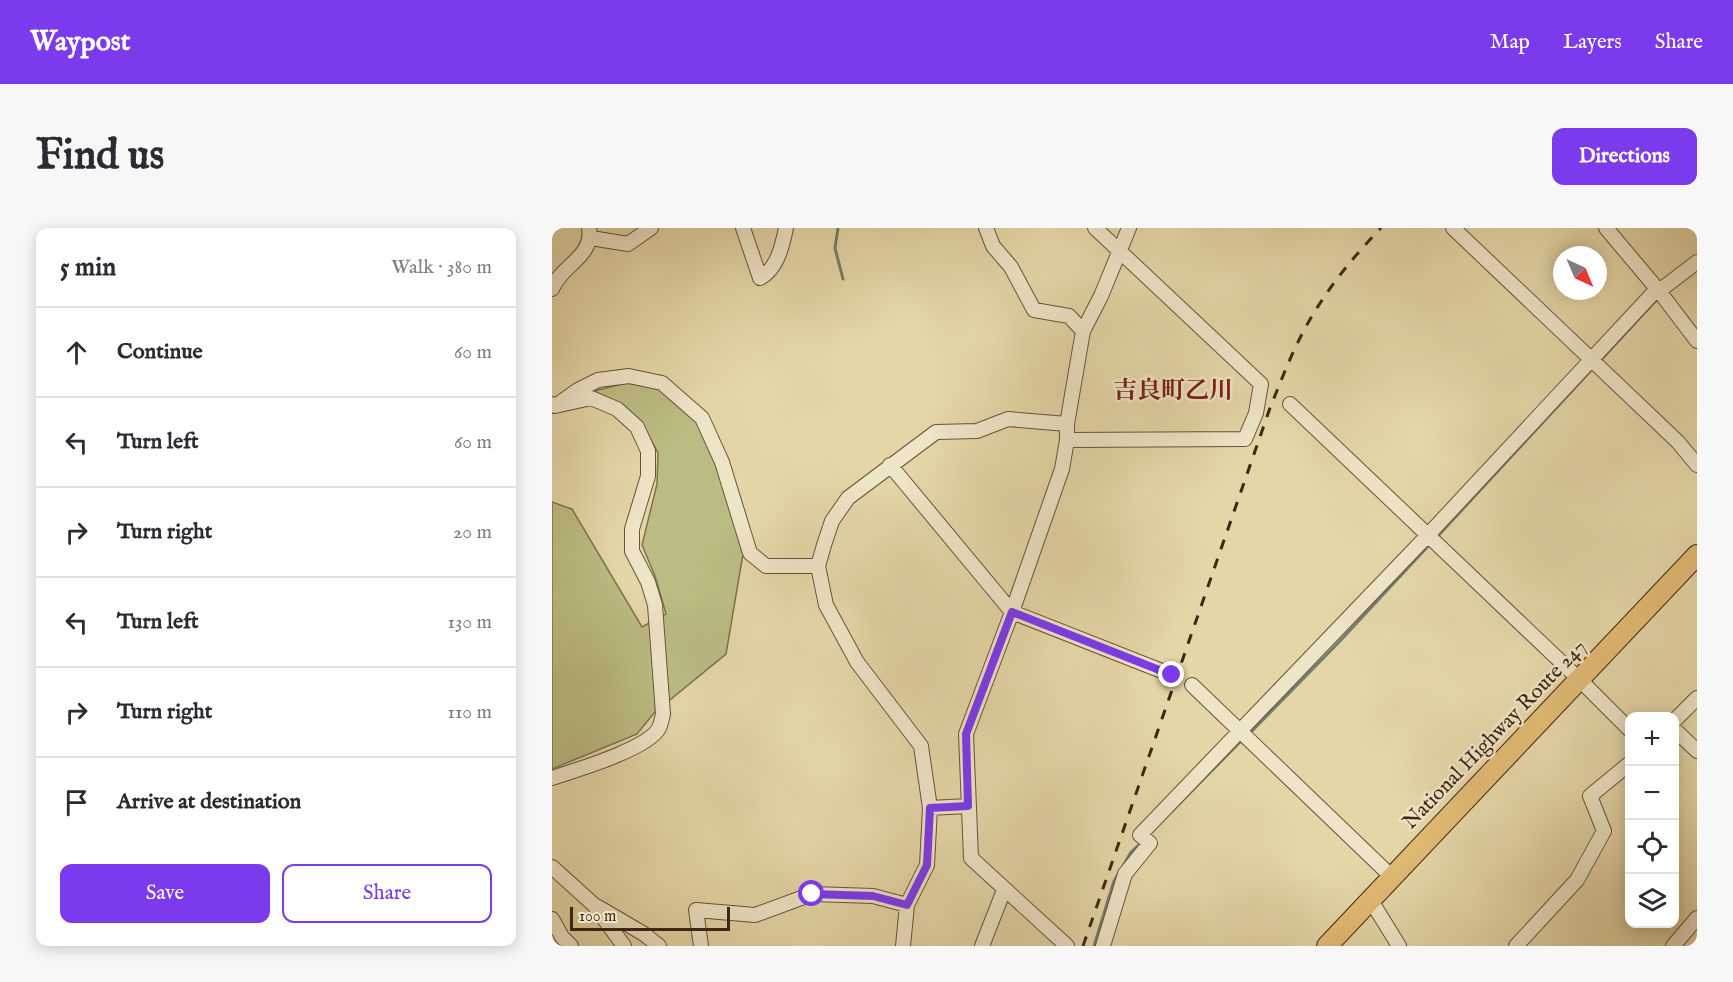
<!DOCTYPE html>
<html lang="en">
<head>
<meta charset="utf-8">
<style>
  :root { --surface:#fff; --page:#f7f7f7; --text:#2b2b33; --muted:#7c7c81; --line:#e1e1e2; --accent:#7c3aed }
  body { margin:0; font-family:"IM FELL English","Noto Serif JP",serif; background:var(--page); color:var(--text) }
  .controls { position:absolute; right:18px; bottom:18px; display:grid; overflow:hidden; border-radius:12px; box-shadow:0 3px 15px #0003 }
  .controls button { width:54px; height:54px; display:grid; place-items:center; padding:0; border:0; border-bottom:2px solid var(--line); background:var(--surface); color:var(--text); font:30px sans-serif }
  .compass { position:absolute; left:1001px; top:18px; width:54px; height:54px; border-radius:50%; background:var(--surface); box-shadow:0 3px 15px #0003; rotate:136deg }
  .scale { position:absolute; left:18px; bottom:15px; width:160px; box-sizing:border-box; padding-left:6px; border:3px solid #3d2714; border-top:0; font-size:16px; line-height:21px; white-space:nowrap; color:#3d2714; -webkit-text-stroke:4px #eee4c6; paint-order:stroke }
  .stop { position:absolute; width:18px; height:18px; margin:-14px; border:4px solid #7c3aed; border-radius:50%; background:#fff }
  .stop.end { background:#7c3aed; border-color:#fff; box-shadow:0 2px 6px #0008 }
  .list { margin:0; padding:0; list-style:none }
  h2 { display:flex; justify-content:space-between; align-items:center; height:78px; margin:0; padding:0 24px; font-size:26px }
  h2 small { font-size:20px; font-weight:400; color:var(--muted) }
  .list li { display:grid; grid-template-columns:39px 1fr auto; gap:18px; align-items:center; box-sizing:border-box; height:90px; padding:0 24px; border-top:2px solid var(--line) }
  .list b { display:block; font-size:22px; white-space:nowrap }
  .list em { font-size:20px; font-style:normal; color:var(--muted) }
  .actions { display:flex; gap:12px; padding:18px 24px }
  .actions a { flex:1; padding:14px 0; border:2px solid var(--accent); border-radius:12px; text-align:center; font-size:21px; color:var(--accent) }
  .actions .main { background:var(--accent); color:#fff }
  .icon { flex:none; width:33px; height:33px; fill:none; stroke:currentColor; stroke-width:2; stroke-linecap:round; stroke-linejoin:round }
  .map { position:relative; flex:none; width:1145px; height:718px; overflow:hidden; border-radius:12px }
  header { display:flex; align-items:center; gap:36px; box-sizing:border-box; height:84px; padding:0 30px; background:var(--accent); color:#fff }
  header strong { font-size:28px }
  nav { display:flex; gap:33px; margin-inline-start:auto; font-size:21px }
  .intro { display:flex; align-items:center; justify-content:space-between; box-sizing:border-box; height:144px; padding:0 36px }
  h1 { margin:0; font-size:42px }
  .button { padding:15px 27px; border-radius:12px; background:var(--accent); color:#fff; font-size:21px; font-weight:700 }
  main { display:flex; gap:36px; padding:0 36px }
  aside { flex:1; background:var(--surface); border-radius:12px; box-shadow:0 3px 15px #0003 }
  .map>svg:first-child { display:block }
  .green { fill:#bbbc83; stroke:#7c724c; stroke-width:1.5 }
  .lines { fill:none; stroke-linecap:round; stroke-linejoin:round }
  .stream { stroke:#747d71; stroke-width:3 }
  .minor-casing { stroke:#675339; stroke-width:16 }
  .highway-casing { stroke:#3d2714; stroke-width:22 }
  .minor { stroke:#eee4c6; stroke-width:14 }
  .highway { stroke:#e2bb74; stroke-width:20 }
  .rail { stroke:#3d2714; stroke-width:3; stroke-dasharray:10 10; stroke-linecap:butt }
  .route { stroke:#7c3aed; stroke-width:8 }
  .labels { text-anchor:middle; stroke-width:5; stroke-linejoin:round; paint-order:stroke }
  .street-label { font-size:21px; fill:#3d2714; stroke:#eee4c6 }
  .quarter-label { font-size:24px; font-weight:bold; fill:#7a1f14; stroke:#eee4c6 }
</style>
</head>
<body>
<header>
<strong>Waypost</strong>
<nav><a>Map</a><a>Layers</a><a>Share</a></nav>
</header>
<div class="intro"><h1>Find us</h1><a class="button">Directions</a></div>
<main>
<aside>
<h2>5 min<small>Walk · 380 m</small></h2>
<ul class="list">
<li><svg class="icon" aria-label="ahead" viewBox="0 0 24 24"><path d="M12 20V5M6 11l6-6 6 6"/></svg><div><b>Continue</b></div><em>60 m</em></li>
<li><svg class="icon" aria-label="left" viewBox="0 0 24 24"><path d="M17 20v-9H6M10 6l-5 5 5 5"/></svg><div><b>Turn left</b></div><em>60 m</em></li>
<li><svg class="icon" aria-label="right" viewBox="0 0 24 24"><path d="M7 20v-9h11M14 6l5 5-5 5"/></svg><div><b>Turn right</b></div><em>20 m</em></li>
<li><svg class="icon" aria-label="left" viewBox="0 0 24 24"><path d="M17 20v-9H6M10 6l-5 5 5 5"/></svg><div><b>Turn left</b></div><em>130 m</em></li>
<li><svg class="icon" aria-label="right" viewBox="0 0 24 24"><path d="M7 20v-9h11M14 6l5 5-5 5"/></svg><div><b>Turn right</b></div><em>110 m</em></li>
<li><svg class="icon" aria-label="arrive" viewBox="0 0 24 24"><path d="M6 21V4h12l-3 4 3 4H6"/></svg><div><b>Arrive at destination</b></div></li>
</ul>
<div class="actions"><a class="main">Save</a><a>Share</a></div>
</aside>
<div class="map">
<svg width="1145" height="718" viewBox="0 0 1145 718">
  <rect width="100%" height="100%" fill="#e5d6a7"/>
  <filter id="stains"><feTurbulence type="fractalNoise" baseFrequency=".00333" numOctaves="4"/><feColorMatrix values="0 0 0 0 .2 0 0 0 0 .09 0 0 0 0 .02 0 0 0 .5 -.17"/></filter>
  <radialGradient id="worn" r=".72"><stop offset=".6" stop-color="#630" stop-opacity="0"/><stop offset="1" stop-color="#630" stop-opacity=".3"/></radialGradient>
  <path class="green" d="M74,155L108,160L145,193L165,234L191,326L174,426L102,485L85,506L0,541V274L20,281L90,399L114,386L103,348L90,317L105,256L106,225L91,197L68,176L42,163Z"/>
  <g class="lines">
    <path class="stream" d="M286,0L283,20L291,51
      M1047,134L1107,69
      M884,310L1042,139
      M697,506L788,413L879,315
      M621,582L690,512
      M571,638L579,624L589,615
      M542,718L562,653L568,643"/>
    <defs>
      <path id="minor" d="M191,0L208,50C225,41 230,19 234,0
        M434,0L441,18L459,39L482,82L517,88L531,103
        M901,0L1126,214L1145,237
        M1054,0L1107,63L1145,113
        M39,10L76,16L99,0
        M0,61C9,37 42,29 37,0
        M1107,63L1145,34
        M9,174L26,162L46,152L77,148L110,155L150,190L170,234L198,325L214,338H266
        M0,176L3,178L39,170L65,181L85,199L96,223V248L80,301V323L96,354L103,377L111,486C110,490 109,496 107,500C96,521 24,542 0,550
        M738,176L1028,452L1078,502
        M515,212L693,211L704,185L709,156L543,0
        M338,237L460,384L620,447
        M640,457L839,648
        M1122,493L1145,470
        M1122,501L1145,523
        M378,580L416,578
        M0,639L42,677L72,718
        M818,671L847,718
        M46,679L92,706L107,718
        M0,691L10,709L19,718
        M149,718L144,682L203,687L260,666L321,668L355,677
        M351,718L355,677L375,637L378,580L369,518L305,434L274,377L266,338L272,317L280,293L296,270L384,204L425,203L456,191L515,196
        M430,718L452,662
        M515,718L419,630L414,506L460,384L510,241L515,212V196L531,103L549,68L577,0
        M551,718L573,646L598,615L588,607L876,307L1105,61
        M964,718L1025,652L1052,603L1038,568L1078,535
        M1121,718L1145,690"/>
      <path id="highway" d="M775,718L1145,327"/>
    </defs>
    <use href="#minor" class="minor-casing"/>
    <use href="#highway" class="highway-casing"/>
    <use href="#minor" class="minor"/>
    <use href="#highway" class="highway"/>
    <path class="rail" d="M531,718L718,180C727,158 736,134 747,112C767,71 797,33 829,0"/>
  </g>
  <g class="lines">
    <path class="route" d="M260,666L321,668L355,677L375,637L378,580L416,578L414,506L460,384L620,447"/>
  </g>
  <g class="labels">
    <g class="street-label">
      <text transform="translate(942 506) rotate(-46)" y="7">National Highway Route 247</text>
    </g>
    <g class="quarter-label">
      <text x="621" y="170">吉良町乙川</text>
    </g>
  </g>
  <rect width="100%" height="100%" filter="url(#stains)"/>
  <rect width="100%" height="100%" fill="url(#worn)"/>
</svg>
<div class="controls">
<button>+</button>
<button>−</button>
<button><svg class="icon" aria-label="locate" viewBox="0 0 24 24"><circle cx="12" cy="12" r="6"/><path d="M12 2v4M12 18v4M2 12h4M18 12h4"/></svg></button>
<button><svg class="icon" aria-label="layers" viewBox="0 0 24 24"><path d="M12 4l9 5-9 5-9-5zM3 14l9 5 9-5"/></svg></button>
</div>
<svg class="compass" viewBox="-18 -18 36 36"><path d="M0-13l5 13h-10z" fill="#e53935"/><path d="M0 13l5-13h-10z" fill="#7c7c81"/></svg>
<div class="scale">100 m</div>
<div class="stop" style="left:260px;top:666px"></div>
<div class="stop end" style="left:620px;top:447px"></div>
</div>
</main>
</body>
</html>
